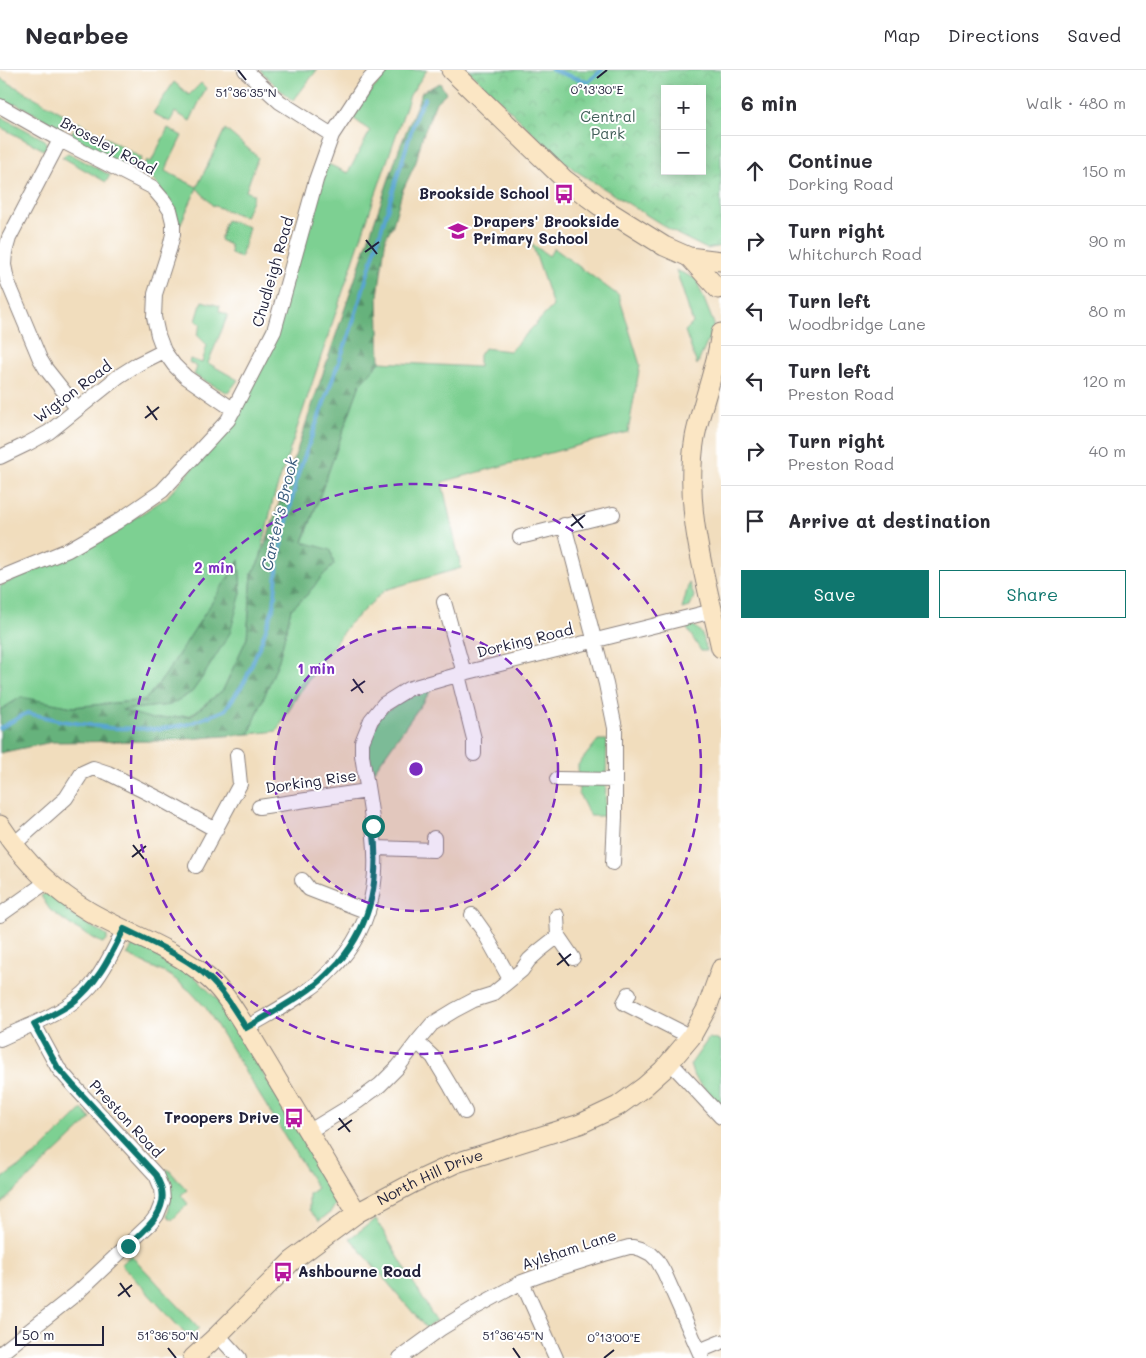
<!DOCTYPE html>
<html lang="en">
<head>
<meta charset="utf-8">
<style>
  :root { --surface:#fff; --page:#f2f2f3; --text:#2b2b33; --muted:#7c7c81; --line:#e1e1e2; --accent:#0f766e }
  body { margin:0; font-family:Mali,sans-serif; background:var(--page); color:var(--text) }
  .controls { position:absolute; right:15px; top:15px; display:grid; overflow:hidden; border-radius:0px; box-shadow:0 2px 12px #0003 }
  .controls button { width:45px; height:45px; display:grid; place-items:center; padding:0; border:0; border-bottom:1px solid var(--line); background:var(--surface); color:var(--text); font:25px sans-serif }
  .scale { position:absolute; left:15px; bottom:12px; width:89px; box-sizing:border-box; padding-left:5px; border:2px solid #22223b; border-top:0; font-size:14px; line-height:18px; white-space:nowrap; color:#22223b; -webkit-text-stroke:4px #fff; paint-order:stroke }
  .stop { position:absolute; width:15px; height:15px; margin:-11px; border:4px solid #0f766e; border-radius:50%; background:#fff }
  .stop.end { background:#0f766e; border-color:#fff; box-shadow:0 1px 5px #0008 }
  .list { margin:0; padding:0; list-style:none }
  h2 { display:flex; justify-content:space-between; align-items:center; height:65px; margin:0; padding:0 20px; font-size:21px }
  h2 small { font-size:16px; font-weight:400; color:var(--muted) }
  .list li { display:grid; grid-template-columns:32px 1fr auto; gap:15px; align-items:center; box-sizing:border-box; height:70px; padding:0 20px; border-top:1px solid var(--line) }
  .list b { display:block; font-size:19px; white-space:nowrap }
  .list p { margin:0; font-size:16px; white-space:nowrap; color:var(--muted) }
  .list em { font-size:16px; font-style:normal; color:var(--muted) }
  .actions { display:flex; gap:10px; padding:15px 20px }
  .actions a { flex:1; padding:11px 0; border:1px solid var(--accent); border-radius:0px; text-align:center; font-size:18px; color:var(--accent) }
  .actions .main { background:var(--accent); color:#fff }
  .icon { flex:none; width:28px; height:28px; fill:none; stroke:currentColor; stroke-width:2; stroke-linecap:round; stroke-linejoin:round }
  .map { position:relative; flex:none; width:721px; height:1288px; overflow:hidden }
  header { display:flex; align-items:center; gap:30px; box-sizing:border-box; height:70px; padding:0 25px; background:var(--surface); border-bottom:1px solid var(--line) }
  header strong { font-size:24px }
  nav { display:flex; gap:28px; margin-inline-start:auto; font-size:18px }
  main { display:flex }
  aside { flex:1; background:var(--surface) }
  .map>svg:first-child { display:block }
  .grass { fill:#7dd092; stroke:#507966 }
  .forest { fill:url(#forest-firs); stroke:#446a5c }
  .park { fill:url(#park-crowns); stroke:#507966; fill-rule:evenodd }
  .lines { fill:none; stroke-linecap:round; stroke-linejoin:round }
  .stream { stroke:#59a5d1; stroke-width:4 }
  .street-casing { stroke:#8a807c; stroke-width:16 }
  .secondary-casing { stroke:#8a807c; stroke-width:21 }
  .street { stroke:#fff; stroke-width:14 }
  .secondary { stroke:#fbe6c4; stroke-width:19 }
  .route { stroke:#0f766e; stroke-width:6 }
  .ticks { fill:none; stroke:#22223b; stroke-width:2 }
  .ring { fill:none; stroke:#7b2cbf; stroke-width:2.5; stroke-dasharray:9 6 }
  .labels { text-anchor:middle; stroke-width:4; stroke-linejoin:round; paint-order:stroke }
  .park-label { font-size:15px; fill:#425f59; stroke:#fff }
  .street-label { font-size:15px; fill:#22223b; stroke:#fff }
  .poi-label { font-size:15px; font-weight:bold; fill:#22223b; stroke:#fff; text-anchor:end }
  .water-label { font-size:16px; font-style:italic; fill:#3b5d7e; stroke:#fff }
  .ticks-label { font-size:12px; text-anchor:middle; fill:#22223b; stroke:#fff; stroke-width:4; stroke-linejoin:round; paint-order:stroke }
  .centre { fill:#7b2cbf; stroke:#fff; stroke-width:2.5 }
  .ring-label { font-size:15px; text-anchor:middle; font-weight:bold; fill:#7b2cbf; stroke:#fff; stroke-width:4; stroke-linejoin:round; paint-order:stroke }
</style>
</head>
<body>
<header>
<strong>Nearbee</strong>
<nav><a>Map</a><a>Directions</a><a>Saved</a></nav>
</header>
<main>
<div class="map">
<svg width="721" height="1288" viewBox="0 0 721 1288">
  <defs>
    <pattern id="forest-firs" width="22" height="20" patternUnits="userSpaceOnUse" patternTransform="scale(1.25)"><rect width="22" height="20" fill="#66b27c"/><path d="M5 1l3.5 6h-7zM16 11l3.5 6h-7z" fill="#549067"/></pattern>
    <pattern id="park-crowns" width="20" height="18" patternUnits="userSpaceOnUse" patternTransform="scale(1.25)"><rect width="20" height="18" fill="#7dd092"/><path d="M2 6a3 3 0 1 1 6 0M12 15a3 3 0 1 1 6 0" fill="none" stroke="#6cb27f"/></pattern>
  </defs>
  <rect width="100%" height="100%" fill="#fff"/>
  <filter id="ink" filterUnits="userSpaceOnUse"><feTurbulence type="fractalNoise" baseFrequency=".02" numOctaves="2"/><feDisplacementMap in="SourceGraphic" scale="10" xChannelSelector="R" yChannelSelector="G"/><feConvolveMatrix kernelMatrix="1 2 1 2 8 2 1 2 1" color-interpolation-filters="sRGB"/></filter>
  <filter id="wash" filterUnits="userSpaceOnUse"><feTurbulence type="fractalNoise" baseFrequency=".0096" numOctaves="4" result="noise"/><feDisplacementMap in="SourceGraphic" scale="20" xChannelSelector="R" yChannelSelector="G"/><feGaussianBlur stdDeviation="1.12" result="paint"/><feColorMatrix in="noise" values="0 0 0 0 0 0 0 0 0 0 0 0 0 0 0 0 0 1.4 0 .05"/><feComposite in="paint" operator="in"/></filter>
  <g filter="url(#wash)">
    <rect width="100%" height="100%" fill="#f1ddbd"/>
    <path class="grass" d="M260,0H317L293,31L278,18Z
      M389,0H427L410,25L374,129L273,430L260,489L252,504L247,568L223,620L191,645L153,650L120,640L170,635L192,622L204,605L241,523L239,491L164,607L145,630L73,637L22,628L0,640V516L105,467L166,428L233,353L328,94L348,103L370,61L353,48L364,30Z
      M0,8L69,47L62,59L15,33L12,37L0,30Z
      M174,12L189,25L201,13L206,18L190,51L175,42L170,52L153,43Z
      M0,46L45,70L47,76L44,80L0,57Z
      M78,52L142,88L137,98L128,94L125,97L70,66Z
      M168,58L182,66L165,101L197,117L225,59L258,87L246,121L254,125L245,147L212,135L197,118L180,155L175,140L155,111L142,101L147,90L151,92Z
      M68,83L110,105L106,112L62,87Z
      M226,150L249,157L241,188L231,184L230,175L220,170Z
      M532,174L549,186L554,178L619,226L640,295L628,362L442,412L461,498L385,520L348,555L298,625L277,661L249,664L279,590L291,539L306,526L324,504L334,495L330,480L303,473L360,314L380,292L479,297V285L484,278L510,281L553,236Z
      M676,200L696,209L714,254L707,273L697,295L685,261L693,253Z
      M202,231L220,236L219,241L228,245L208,293L238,310L228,323L194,305L197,297L189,292L190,289L202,293L207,275L197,265L201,254L196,251Z
      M689,512L694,526L690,537L682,539Z
      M692,555C703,560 704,571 707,581H701L686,557Z
      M432,619L371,705L368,688V673L380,646L391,638L408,628Z
      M598,670H607L605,746H590L579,724L578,695Z
      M49,821L66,837V841L107,866V871L102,873L72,856L50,840L41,826Z
      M135,872L188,900L219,931L339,1128L331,1142L319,1151L309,1140V1124L317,1118L206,938L190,921L171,906L127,885Z
      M709,968L721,971V1036L694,1007L690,995Z
      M82,1039L91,1049L0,1135V1110L37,1084Z
      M168,1099L187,1120L181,1125L188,1134L172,1150L167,1145C173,1130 170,1117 164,1102Z
      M376,1149L436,1251L426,1258L350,1168Z
      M131,1185L199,1258L189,1268L121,1194Z"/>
    <path class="forest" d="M440,13L446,23L436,32L422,68L416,92L402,122L393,155L386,167L378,226L380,292L360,314L303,472L331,480L334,495L324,504L306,526L291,539L279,590L249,664L162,671L52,672L0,683V640L21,627L73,637L145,630L164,607L239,490L241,523L230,563L204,605L192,622L170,635L122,640L153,649L191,646L223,620L247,568L252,504L260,489L399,79L422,22Z"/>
    <path class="park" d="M468,0H721V176L707,179L677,164L576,101L558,87ZM665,19H702V101H665Z"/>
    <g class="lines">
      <path class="stream" d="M552,0L588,12L602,0
        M0,658L27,643L62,651L110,658L160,659L189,654L225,640L245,611L262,570L274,536L278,490L298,404L351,259L417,42L425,28"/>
    </g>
  </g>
  <g filter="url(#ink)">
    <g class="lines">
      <defs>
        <path id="street" d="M245,0L280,32L332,65
          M0,36L60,70L152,117L164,131L170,140L173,152V164L170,177L155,224L154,247L158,265L164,281L174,295L186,307L234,340
          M60,70L9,168L5,182L4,195L7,210L40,289L46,299L77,338
          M0,387L27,374L49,362L119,306L138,294L164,281
          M564,455L606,614L615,658V747L613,793
          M520,467L613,444
          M0,508L68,480L117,452L162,421L228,350L274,261L316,110L332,65L366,13L378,0
          M444,532L464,603
          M458,605L474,669V684
          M557,709L615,710
          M259,737L367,721
          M13,775L66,728L82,703L93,698L108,703L162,730L216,760
          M376,778L434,780V768
          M196,796L240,714L237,685
          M302,810L309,819L368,842
          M0,845L48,811
          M472,845L484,862L510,909
          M557,846L558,866L573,888
          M629,924L624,933L691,967
          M246,958C268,945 291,933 311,918C322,911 330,901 339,892C394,828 373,760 362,685V672L371,650L384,634L408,619L464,603L713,541
          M0,969C31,954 67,943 91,916C104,901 115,878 124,859
          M417,972L433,987L451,1017L465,1042
          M670,992L721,1047
          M308,1062L357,1032L380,1015L398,997L417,972L432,954L455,940L474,930L493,924L522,900L529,890L539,881L558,866
          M522,1212L556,1288
          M218,1265L239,1288
          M699,1281L721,1272
          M0,1284L77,1223L151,1153L157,1145L163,1130L162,1119L156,1105L72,1014L58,998L34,954
          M400,1288L440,1259L476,1237L522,1212L563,1197L604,1184L629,1177H634L641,1179L651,1184L657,1190L664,1202L702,1288"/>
        <g id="secondary">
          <path d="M451,0L565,110L600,136L664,176L689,187L721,191"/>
          <path d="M689,187L718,219"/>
          <path d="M721,263C719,273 718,283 715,293C709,318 700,342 695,367C683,439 706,509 721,578"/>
          <path d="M0,755C23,790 54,821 90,842C128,864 173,878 207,907C223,920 235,941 246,958L357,1143"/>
          <path id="s1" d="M193,1288L218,1265L292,1191L357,1143L413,1113L456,1093L580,1054L618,1036L644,1017L663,1000L691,967L707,938L721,899"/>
        </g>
      </defs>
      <use href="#street" class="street-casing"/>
      <use href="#secondary" class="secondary-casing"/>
      <use href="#street" class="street"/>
      <use href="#secondary" class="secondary"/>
    </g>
  </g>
  <g class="lines" filter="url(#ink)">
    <path class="route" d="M128,1176C143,1161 167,1144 162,1120C161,1115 158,1110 156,1105L72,1014L58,998L34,954C47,947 61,941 72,933C97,915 111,885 124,859C152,873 187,887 209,908C224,922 235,941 246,958C268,945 291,933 311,918C322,911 330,901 339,892C373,852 380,807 373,756"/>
  </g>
  <path class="ticks" d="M238,0L246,10M597,8L607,0M366,170L377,184M365,182L379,172M147,336L157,350M145,348L159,337M572,444L583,458M571,456L585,445M353,609L363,623M351,621L365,611M133,775L144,789M132,787L146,776M559,883L569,896M557,895L571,884M339,1048L350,1062M338,1060L352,1050M120,1213L130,1227M118,1226L132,1215M168,1278L176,1288M513,1278L520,1288M604,1288L614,1280"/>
  <circle cx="416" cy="699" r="142" fill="#7b2cbf" fill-opacity=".12"/>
  <g class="ring">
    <circle cx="416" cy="699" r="142"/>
    <circle cx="416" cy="699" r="285"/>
  </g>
  <defs>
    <symbol id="bus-bare" viewBox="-9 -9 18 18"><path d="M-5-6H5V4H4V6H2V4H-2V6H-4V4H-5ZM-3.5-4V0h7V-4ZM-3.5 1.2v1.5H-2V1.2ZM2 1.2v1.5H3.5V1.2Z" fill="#b5179e" stroke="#fff" stroke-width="2.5" paint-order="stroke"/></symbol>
    <symbol id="school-bare" viewBox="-9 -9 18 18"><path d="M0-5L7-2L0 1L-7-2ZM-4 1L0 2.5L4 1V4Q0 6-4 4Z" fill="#b5179e" stroke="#fff" stroke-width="2.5" paint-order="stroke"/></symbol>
  </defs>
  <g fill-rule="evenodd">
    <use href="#bus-bare" x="550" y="110" width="28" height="28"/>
    <use href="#school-bare" x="444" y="147" width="28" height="28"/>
    <use href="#bus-bare" x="280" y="1034" width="28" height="28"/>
    <use href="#bus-bare" x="269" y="1188" width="28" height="28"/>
  </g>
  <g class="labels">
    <g class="park-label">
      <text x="608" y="52">Central<tspan x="608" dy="17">Park</tspan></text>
    </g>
    <g class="street-label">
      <text transform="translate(108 76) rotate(28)" y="5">Broseley Road</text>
      <text transform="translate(273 202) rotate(-74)" y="5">Chudleigh Road</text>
      <text transform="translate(73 322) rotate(-37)" y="5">Wigton Road</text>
      <text transform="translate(525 571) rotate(-14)" y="5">Dorking Road</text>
      <text transform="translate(311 712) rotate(-8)" y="5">Dorking Rise</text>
      <text transform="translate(126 1049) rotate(47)" y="5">Preston Road</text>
      <text dy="5" stroke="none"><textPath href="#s1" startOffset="301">North Hill Drive</textPath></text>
      <text transform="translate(569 1180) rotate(-18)" y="5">Aylsham Lane</text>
    </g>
    <g class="poi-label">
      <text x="549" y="129">Brookside School</text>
      <text x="473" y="157" text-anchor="start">Drapers' Brookside<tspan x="473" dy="17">Primary School</tspan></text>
      <text x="279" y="1053">Troopers Drive</text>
      <text x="298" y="1207" text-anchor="start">Ashbourne Road</text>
    </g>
    <g class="water-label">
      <text transform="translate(279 444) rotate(-77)" y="6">Carter's Brook</text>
    </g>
  </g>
  <g class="ticks-label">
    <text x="597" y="24">0°13'30"E</text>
    <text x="246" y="27">51°36'35"N</text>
    <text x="168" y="1270">51°36'50"N</text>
    <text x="513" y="1270">51°36'45"N</text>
    <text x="614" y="1272">0°13'00"E</text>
  </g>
  <circle cx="416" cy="699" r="8" class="centre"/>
  <g class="ring-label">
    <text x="214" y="503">2 min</text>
    <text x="316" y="604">1 min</text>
  </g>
</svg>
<div class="controls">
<button>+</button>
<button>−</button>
</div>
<div class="scale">50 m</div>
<div class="stop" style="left:373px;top:756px"></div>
<div class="stop end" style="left:128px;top:1176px"></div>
</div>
<aside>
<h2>6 min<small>Walk · 480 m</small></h2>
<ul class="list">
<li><svg class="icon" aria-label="ahead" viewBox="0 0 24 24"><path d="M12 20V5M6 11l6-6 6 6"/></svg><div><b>Continue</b><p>Dorking Road</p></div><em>150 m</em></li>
<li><svg class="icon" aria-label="right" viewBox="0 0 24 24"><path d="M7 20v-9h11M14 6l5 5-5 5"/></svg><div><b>Turn right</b><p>Whitchurch Road</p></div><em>90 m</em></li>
<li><svg class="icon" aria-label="left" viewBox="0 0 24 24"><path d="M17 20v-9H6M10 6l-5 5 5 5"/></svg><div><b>Turn left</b><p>Woodbridge Lane</p></div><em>80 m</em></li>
<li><svg class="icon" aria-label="left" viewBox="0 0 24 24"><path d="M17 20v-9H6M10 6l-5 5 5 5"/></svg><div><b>Turn left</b><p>Preston Road</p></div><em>120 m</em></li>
<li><svg class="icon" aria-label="right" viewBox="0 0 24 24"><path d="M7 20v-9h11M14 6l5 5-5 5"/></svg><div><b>Turn right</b><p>Preston Road</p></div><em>40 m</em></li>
<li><svg class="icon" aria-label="arrive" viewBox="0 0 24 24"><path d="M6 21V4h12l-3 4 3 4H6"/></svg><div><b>Arrive at destination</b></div></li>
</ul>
<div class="actions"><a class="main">Save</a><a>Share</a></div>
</aside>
</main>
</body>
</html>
